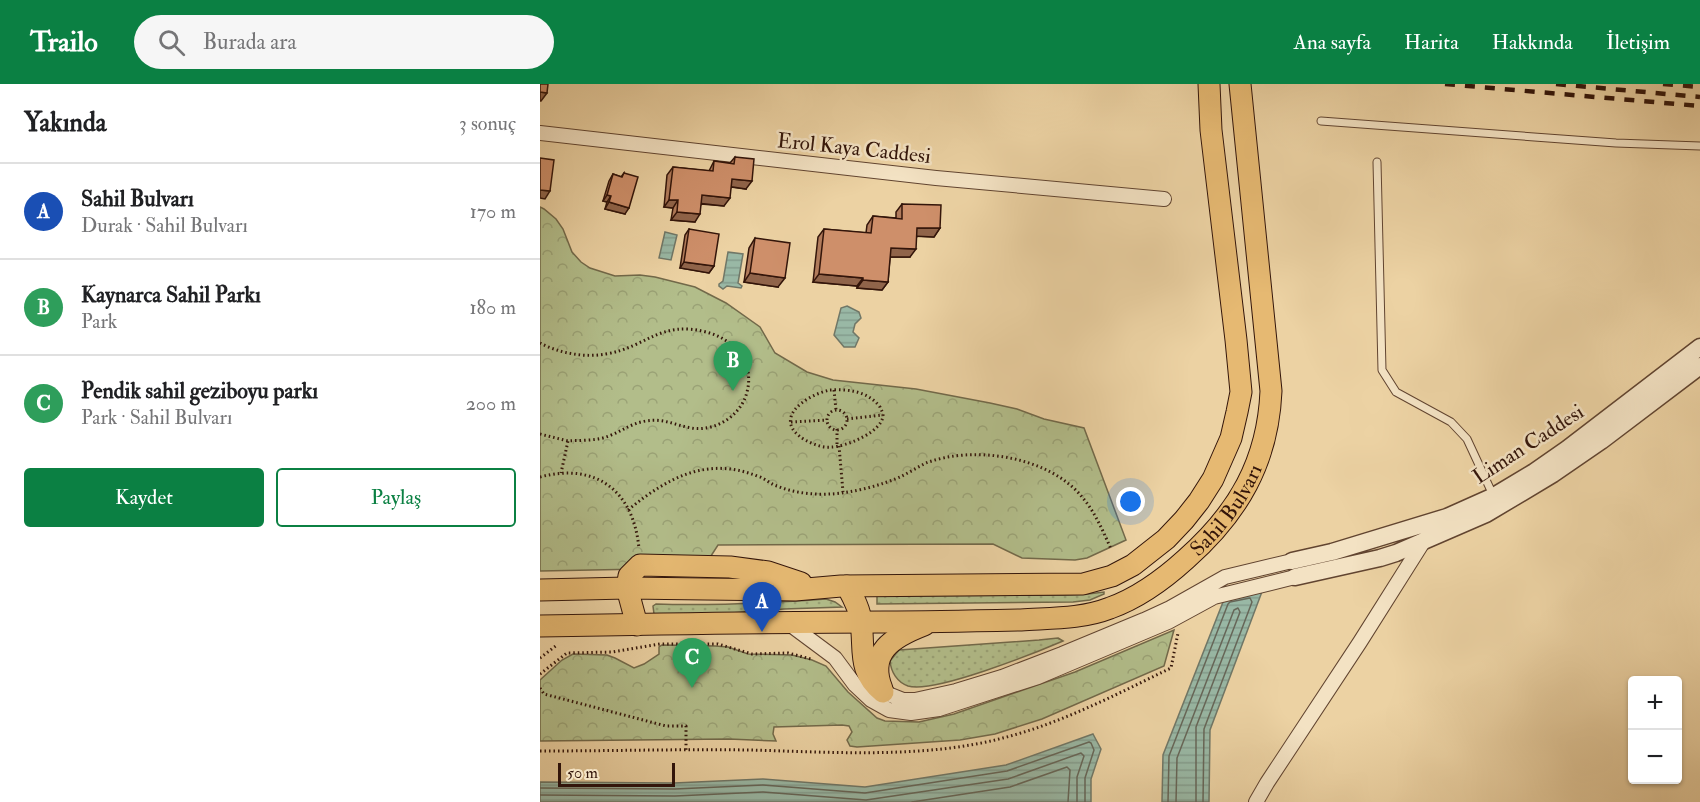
<!DOCTYPE html>
<html lang="tr">
<head>
<meta charset="utf-8">
<style>
  :root { --surface:#fff; --page:#f6f6f6; --text:#202124; --muted:#757577; --line:#e0e0e0; --accent:#0b8043 }
  body { margin:0; font-family:"IM FELL Double Pica",serif; background:var(--page); color:var(--text) }
  .controls { position:absolute; right:18px; bottom:18px; display:grid; overflow:hidden; border-radius:6px; box-shadow:0 2px 4px #0004 }
  .controls button { width:54px; height:54px; display:grid; place-items:center; padding:0; border:0; border-bottom:2px solid var(--line); background:var(--surface); color:var(--text); font:30px sans-serif }
  .scale { position:absolute; left:18px; bottom:15px; width:117px; box-sizing:border-box; padding-left:6px; border:3px solid #33150a; border-top:0; font-size:16px; line-height:21px; white-space:nowrap; color:#33150a; -webkit-text-stroke:4px #f3e2c3; paint-order:stroke }
  .you { position:absolute; left:591px; top:418px; width:21px; height:21px; margin:-15px; border:4px solid #fff; border-radius:50%; background:#1a73e8; box-shadow:0 0 0 9px #1a73e833 }
  .badge { display:grid; place-items:center; width:39px; height:39px; border-radius:50%; background:var(--accent); color:#fff; font-size:20px; font-weight:700 }
  .pin { position:absolute; translate:-50% -50px; filter:drop-shadow(0 2px 3px #0008) }
  .pin::after { content:''; position:absolute; top:32px; width:21px; height:18px; background:inherit; clip-path:polygon(0 0,100% 0,50% 100%) }
  .list { margin:0; padding:0; list-style:none }
  h2 { display:flex; justify-content:space-between; align-items:center; height:78px; margin:0; padding:0 24px; font-size:26px }
  h2 small { font-size:20px; font-weight:400; color:var(--muted) }
  .list li { display:grid; grid-template-columns:39px 1fr auto; gap:18px; align-items:center; box-sizing:border-box; height:96px; padding:0 24px; border-top:2px solid var(--line) }
  .list b { display:block; font-size:22px; white-space:nowrap }
  .list p { margin:0; font-size:20px; white-space:nowrap; color:var(--muted) }
  .list em { font-size:20px; font-style:normal; color:var(--muted) }
  .actions { display:flex; gap:12px; padding:18px 24px }
  .actions a { flex:1; padding:14px 0; border:2px solid var(--accent); border-radius:6px; text-align:center; font-size:21px; color:var(--accent) }
  .actions .main { background:var(--accent); color:#fff }
  .icon { flex:none; width:33px; height:33px; fill:none; stroke:currentColor; stroke-width:2; stroke-linecap:round; stroke-linejoin:round }
  .map { position:relative; flex:none; width:1160px; height:718px; overflow:hidden }
  header { display:flex; align-items:center; gap:36px; box-sizing:border-box; height:84px; padding:0 30px; background:var(--accent); color:#fff }
  header strong { font-size:28px }
  nav { display:flex; gap:33px; margin-inline-start:auto; font-size:21px }
  .search { width:420px; height:54px; background:var(--page); display:flex; align-items:center; gap:15px; box-sizing:border-box; padding:0 21px; border-radius:33px; color:var(--muted); font-size:22px }
  main { display:flex }
  aside { flex:1; background:var(--surface) }
  .map>svg:first-child { display:block }
  .grass { fill:url(#grass-dots); stroke:#72694a; stroke-width:1.5 }
  .park { fill:url(#park-crowns); stroke:#72694a; stroke-width:1.5 }
  .water { fill:url(#water-rules); stroke:#707767; stroke-width:1.5 }
  .lines { fill:none; stroke-linecap:round; stroke-linejoin:round }
  .shore { stroke:#666658; stroke-width:1.5 }
  .service-casing { stroke:#614430; stroke-width:9 }
  .minor-casing { stroke:#614430; stroke-width:16 }
  .tertiary-casing { stroke:#614430; stroke-width:19 }
  .trunk-casing { stroke:#33150a; stroke-width:23 }
  .path { stroke:#33150a; stroke-width:3; stroke-dasharray:1.5 3; stroke-linecap:butt }
  .service { stroke:#f3e2c3; stroke-width:7 }
  .minor { stroke:#f3e2c3; stroke-width:14 }
  .tertiary { stroke:#f3e2c3; stroke-width:16 }
  .trunk { stroke:#e6b972; stroke-width:21 }
  .rail { stroke:#33150a; stroke-width:4.5; stroke-dasharray:10 10; stroke-linecap:butt }
  .wall { fill:#b17b5b; stroke:#33150a; stroke-width:1.5 }
  .shaded-wall { fill:#90644a; stroke:#33150a; stroke-width:1.5 }
  .building { fill:#ce8f6a; stroke:#33150a; stroke-width:1.5 }
  .labels { text-anchor:middle; stroke-width:5; stroke-linejoin:round; paint-order:stroke }
  .street-label { font-size:21px; fill:#33150a; stroke:#f3e2c3 }
</style>
</head>
<body>
<header>
<strong>Trailo</strong>
<div class="search"><svg class="icon" aria-label="search" viewBox="0 0 24 24"><circle cx="10" cy="10" r="6"/><path d="M15 15l6 6"/></svg>Burada ara</div>
<nav><a>Ana sayfa</a><a>Harita</a><a>Hakkında</a><a>İletişim</a></nav>
</header>
<main>
<aside>
<h2>Yakında<small>3 sonuç</small></h2>
<ul class="list">
<li><span class="badge" style="background:#1a4fb4">A</span><div><b>Sahil Bulvarı</b><p>Durak · Sahil Bulvarı</p></div><em>170 m</em></li>
<li><span class="badge" style="background:#2e9e5b">B</span><div><b>Kaynarca Sahil Parkı</b><p>Park</p></div><em>180 m</em></li>
<li><span class="badge" style="background:#2e9e5b">C</span><div><b>Pendik sahil geziboyu parkı</b><p>Park · Sahil Bulvarı</p></div><em>200 m</em></li>
</ul>
<div class="actions"><a class="main">Kaydet</a><a>Paylaş</a></div>
</aside>
<div class="map">
<svg width="1160" height="718" viewBox="0 0 1160 718">
  <defs>
    <pattern id="grass-dots" width="8" height="8" patternUnits="userSpaceOnUse" patternTransform="scale(1.5)"><rect width="8" height="8" fill="#b2bd8a"/><path d="M2 2h.1M6 6h.1" fill="none" stroke="#9aa276" stroke-width="1.8" stroke-linecap="round"/></pattern>
    <pattern id="park-crowns" width="20" height="18" patternUnits="userSpaceOnUse" patternTransform="scale(1.5)"><rect width="20" height="18" fill="#b2bd8a"/><path d="M2 6a3 3 0 1 1 6 0M12 15a3 3 0 1 1 6 0" fill="none" stroke="#9aa276"/></pattern>
    <pattern id="water-rules" width="6" height="5" patternUnits="userSpaceOnUse" patternTransform="scale(1.5)"><rect width="6" height="5" fill="#99b8a5"/><path d="M0 2.5h6" fill="none" stroke="#849d8d"/></pattern>
  </defs>
  <rect width="100%" height="100%" fill="#ecd2a3"/>
  <filter id="stains"><feTurbulence type="fractalNoise" baseFrequency=".00333" numOctaves="4"/><feColorMatrix values="0 0 0 0 .2 0 0 0 0 .09 0 0 0 0 .02 0 0 0 .5 -.17"/></filter>
  <radialGradient id="worn" r=".72"><stop offset=".6" stop-color="#630" stop-opacity="0"/><stop offset="1" stop-color="#630" stop-opacity=".3"/></radialGradient>
  <path class="grass" d="M564,508V510L550,516L533,518L337,520V512L525,511L548,510Z
    M286,515L295,518L302,523L244,525L191,529L114,530L113,522L116,520C173,522 229,519 286,515Z
    M518,554L523,557C495,569 393,610 368,602C357,598 351,588 350,577L359,566L499,556Z"/>
  <path class="park" d="M0,123L4,125L16,135L23,145L32,168L41,178L50,184L75,192L100,191L115,193L155,203L186,219L220,243L235,269L267,288L293,296L376,305L450,319L477,325L504,335L544,344L586,456L547,474L535,476L482,474L453,460L178,461L169,475L104,485L0,487Z
    M634,546L624,582L502,635L455,650L420,656L317,663L310,662L307,656L312,648L309,642L302,641L234,643L233,650L236,657L189,655L0,657V596L22,576L33,570L67,571L75,574L94,584L104,580L119,570V563L122,561L175,562L188,563L208,570L252,571L272,576L286,582L308,608L337,634L345,637L379,638L414,630L535,588Z"/>
  <path class="water" d="M125,148L137,151L131,176L119,174Z
    M188,168L203,170L198,199L202,202L201,204L187,202L183,205L179,202V200L183,197Z
    M307,222L319,228L321,234L315,240L313,248L319,254L315,263H304L294,251L301,224Z
    M723,505L670,646L669,718H622L623,671L685,513Z
    M553,650L561,665L551,695V718H0V698L134,699L223,695L325,703L466,681Z"/>
  <g class="lines">
    <path class="shore" d="M0,704L135,705L223,701L325,709L467,687L549,658L551,659L554,666L545,694V718
      M0,711L135,712L223,708L326,716L468,695L541,669L544,672L537,693V718
      M372,718L470,703L527,683L530,686L528,718
      M628,718L629,672L688,520L690,518L710,514L712,518L664,645L663,718
      M636,718L637,674L694,526L698,524L700,528L656,643V718"/>
    <defs>
      <path id="service" d="M781,37L1076,59L1160,62
        M837,78L842,286L856,308L911,338L927,355L953,411"/>
      <path id="minor" d="M0,49L396,94L624,115
        M248,539L295,574L315,601L331,616L349,626L371,629L399,625L498,593L628,538L674,513L755,493
        M343,608L363,616H375L416,607L462,593L522,570L604,536L630,524L685,493L752,477
        M716,718L727,699L820,558L885,455"/>
      <path id="tertiary" d="M752,477L792,468L907,433L954,412L994,388L1027,365L1160,263
        M755,493L840,474L856,469L946,430L1013,390L1061,357L1160,282"/>
      <g id="trunk">
        <path d="M307,502C313,513 320,525 321,538C325,566 317,587 343,608"/>
        <path d="M0,506L87,504L255,506L301,502L543,500L572,492L593,481L626,455L644,436L659,417L673,395L691,354L697,328L701,308L696,256L671,46L669,0"/>
        <path d="M97,541L87,504L89,492L100,481L190,483L228,488L261,499"/>
        <path id="s1" d="M0,542C115,540 230,538 345,538C390,538 436,537 481,536C511,534 542,535 570,524C598,514 624,495 646,475C698,429 728,378 731,307L700,0"/>
        <path d="M342,605C327,568 353,553 384,541"/>
      </g>
    </defs>
    <use href="#service" class="service-casing"/>
    <use href="#minor" class="minor-casing"/>
    <use href="#tertiary" class="tertiary-casing"/>
    <use href="#trunk" class="trunk-casing"/>
    <path class="path" d="M0,259C19,269 44,274 66,270C107,263 120,236 166,248C178,251 189,257 197,266C208,278 211,293 207,308C201,332 175,348 151,344C135,341 123,334 106,337C92,339 82,347 69,352C57,357 41,356 28,357L21,389
      M290,306C308,305 328,307 340,323C341,326 343,328 343,331C343,348 305,363 291,363C282,364 273,360 265,356C230,335 266,311 290,306Z
      M294,306L296,326
      M287 336a10 10 0 1 1 20 0a10 10 0 1 1-20 0Z
      M307,335L343,331
      M251,338L287,336
      M297,345V363
      M0,350L28,357
      M299,362L303,408
      M0,393C56,378 94,407 99,465
      M88,426C127,394 167,372 217,392C225,394 230,400 237,402C254,409 274,411 291,410C312,409 343,401 362,392C370,388 378,383 386,379C433,361 509,372 542,413C555,428 563,447 571,465
      M0,574L17,561
      M0,590L27,569L72,568L120,560H178L212,570L248,569L271,575
      M0,604L4,610L126,642H146V666
      M0,667C70,667 140,665 209,666C291,668 384,675 463,654C522,639 577,610 631,584L638,549"/>
    <use href="#service" class="service"/>
    <use href="#minor" class="minor"/>
    <use href="#tertiary" class="tertiary"/>
    <use href="#trunk" class="trunk"/>
    <path class="rail" d="M905,0L1160,22
      M1016,0L1160,13
      M1123,0L1160,3"/>
  </g>
  <path class="wall" d="M195,73L206,105L191,103L184,122L161,120L155,138L131,136L133,124L124,123L127,91L133,83L169,87L174,77L190,79Z
    M84,89L85,130L65,125L67,118L63,117L69,97L73,90L81,93Z
    M362,120L400,144L394,153L377,152L370,173H350L348,198L342,206L317,204V202L273,198L278,153L284,145L326,149L327,141L333,132L356,134V128Z
    M149,145L174,182L169,189L140,184L145,151Z
    M215,154L238,203L204,198L209,164Z"/>
  <path class="shaded-wall" d="M0,8L7,9L1,17H0Z
    M192,95L212,97L206,105L186,102Z
    M0,106L10,107L5,115L0,114Z
    M67,111L71,112L67,118L63,117Z
    M162,111L190,114L184,122L157,119Z
    M129,116H138L133,124L124,123Z
    M69,118L89,124L85,130L65,125Z
    M137,128L160,130L155,138L131,136Z
    M377,144H400L394,153L371,152Z
    M351,164L376,165L370,173H345Z
    M144,178L174,182L169,189L140,184Z
    M210,189L245,194L238,203L204,198Z
    M279,190L323,194L317,202L273,198Z
    M323,196L348,198L342,206L317,204Z"/>
  <path class="building" d="M0,0H8L7,9L0,8Z
    M195,73L214,75L212,97L192,95L190,114L162,111L160,130L137,128L138,116H129L133,83L173,87L174,77L194,80Z
    M0,74L14,76L10,107L0,106Z
    M84,89L98,93L89,124L69,118L71,112L67,111L73,90L82,93Z
    M362,120L401,121L400,144H377L376,165L351,164L348,198L323,196V194L279,190L284,145L331,149L333,132L362,135Z
    M149,145L179,150L174,182L144,178Z
    M215,154L250,159L245,194L210,189Z"/>
  <g class="labels">
    <g class="street-label">
      <text transform="translate(314 64) rotate(6)" y="7">Erol Kaya Caddesi</text>
      <text transform="translate(988 360) rotate(-33)" y="7">Liman Caddesi</text>
      <text dy="7" stroke="none"><textPath href="#s1" startOffset="726">Sahil Bulvarı</textPath></text>
    </g>
  </g>
  <rect width="100%" height="100%" filter="url(#stains)"/>
  <rect width="100%" height="100%" fill="url(#worn)"/>
</svg>
<div class="controls">
<button>+</button>
<button>−</button>
</div>
<div class="scale">50 m</div>
<div class="you"></div>
<div class="pin badge" style="left:222px;top:548px;background:#1a4fb4">A</div>
<div class="pin badge" style="left:193px;top:307px;background:#2e9e5b">B</div>
<div class="pin badge" style="left:152px;top:604px;background:#2e9e5b">C</div>
</div>
</main>
</body>
</html>
